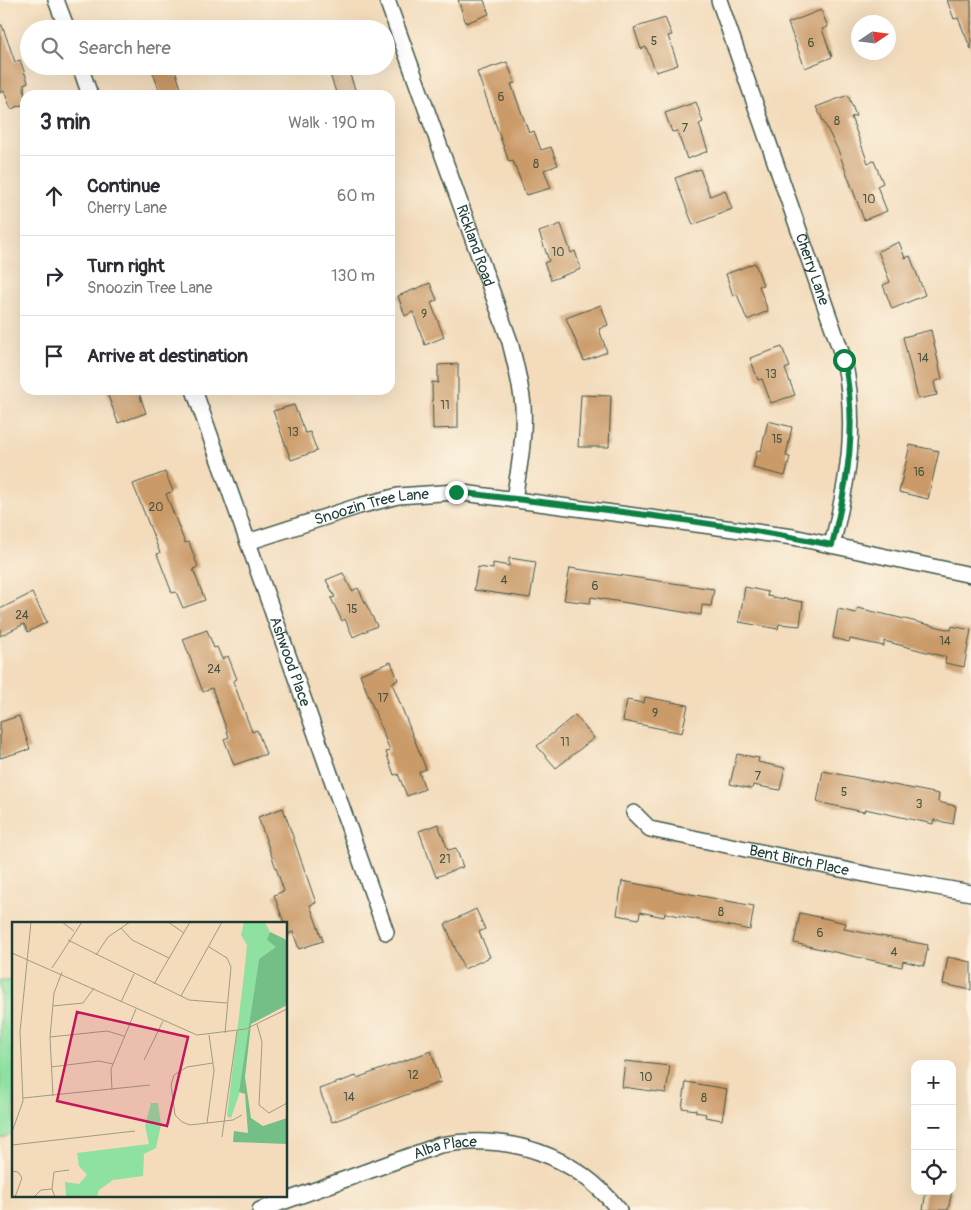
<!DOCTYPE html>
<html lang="en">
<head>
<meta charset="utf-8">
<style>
  :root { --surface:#fff; --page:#f2f2f3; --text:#2b2b33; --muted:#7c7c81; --line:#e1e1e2 }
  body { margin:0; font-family:Pangolin,sans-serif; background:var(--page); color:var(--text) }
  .controls { position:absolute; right:15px; bottom:15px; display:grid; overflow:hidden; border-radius:10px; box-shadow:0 5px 20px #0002 }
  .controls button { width:45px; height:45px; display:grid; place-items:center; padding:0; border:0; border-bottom:1px solid var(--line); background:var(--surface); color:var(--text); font:25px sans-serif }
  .compass { position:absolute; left:851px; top:15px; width:45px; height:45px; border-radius:50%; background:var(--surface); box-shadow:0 5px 20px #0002; rotate:77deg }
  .stop { position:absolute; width:15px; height:15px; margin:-11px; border:4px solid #0b8043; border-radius:50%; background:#fff }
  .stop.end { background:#0b8043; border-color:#fff; box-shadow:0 1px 5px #0008 }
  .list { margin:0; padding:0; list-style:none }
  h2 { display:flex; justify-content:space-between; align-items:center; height:65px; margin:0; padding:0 20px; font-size:21px }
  h2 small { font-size:16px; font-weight:400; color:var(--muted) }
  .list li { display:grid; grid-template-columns:32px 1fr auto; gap:15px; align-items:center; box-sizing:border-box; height:80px; padding:0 20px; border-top:1px solid var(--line) }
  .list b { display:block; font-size:19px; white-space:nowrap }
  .list p { margin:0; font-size:16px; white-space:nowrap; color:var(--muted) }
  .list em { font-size:16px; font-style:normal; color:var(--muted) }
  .icon { flex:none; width:28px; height:28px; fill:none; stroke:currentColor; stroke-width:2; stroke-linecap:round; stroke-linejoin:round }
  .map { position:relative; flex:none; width:971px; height:1210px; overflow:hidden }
  .search { position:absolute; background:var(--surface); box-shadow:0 5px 20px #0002; left:20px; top:20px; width:375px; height:55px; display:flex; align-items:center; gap:12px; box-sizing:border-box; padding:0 18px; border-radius:28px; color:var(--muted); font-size:19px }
  .panel { position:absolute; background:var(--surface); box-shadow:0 5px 20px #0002; left:20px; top:90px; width:375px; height:305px; border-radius:15px }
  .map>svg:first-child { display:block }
  .green { fill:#8fe1a1; stroke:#578f6a }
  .building { fill:#ca9a67 }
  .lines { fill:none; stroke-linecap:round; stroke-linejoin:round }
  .minor-casing { stroke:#3f5548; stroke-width:18 }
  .minor { stroke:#fff; stroke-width:15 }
  .route { stroke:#0b8043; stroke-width:6 }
  .labels { text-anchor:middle; stroke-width:4; stroke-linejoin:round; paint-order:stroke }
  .number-label { font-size:12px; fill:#4a5441 }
  .street-label { font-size:15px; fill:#1f3d34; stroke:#fcf5e5 }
  .inset-road { fill:none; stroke:#9e9c85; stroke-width:1 }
  .view { fill:#c2185b; fill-opacity:0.15; stroke:#c2185b; stroke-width:2.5 }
  .inset-edge { fill:none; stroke:#1f3d34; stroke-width:2.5 }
</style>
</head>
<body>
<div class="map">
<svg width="971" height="1210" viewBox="0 0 971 1210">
  <rect width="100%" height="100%" fill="#fcf5e5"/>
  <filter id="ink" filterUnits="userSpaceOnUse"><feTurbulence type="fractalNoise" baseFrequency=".02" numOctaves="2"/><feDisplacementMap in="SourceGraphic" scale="10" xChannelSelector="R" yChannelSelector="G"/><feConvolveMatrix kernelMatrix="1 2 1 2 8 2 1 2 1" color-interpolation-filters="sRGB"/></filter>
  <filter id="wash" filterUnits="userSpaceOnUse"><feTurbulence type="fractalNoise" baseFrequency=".0096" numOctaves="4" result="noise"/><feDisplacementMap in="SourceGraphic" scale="20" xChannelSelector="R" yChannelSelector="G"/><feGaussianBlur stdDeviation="1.12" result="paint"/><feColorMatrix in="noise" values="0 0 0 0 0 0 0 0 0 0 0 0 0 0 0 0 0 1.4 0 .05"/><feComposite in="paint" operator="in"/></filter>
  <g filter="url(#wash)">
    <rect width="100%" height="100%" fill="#f3dbbb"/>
    <path class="green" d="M0,980H14V1132L3,1138L0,1137Z"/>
    <g id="blocks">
      <path class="building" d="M458,0H484L489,14L466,23Z
        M947,0H971V49L958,18L954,19Z
        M821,10L828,27L822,29L832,57L805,68L788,23Z
        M665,18L672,35L668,36L678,65L656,72L646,47L641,49L634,28Z
        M0,25H2L15,62L20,60L28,82L24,84L25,104L11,109L4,91L0,93Z
        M507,62L515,83L511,84L529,133L534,131L541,150L551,147L558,165L544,170L551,188L526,195L513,161L509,162L477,72Z
        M163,66H174L183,95H161L152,70Z
        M327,66H347L357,95H337Z
        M848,95L856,116L851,117L868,163L874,161L883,183L877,186L887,211L864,220L838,150L816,107Z
        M696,102L703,122L699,124L708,151L687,159L677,131L672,132L665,113Z
        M700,169L710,196L725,190L732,209L693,225L675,178Z
        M561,224L571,253L575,251L581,269L551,280L544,263L549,261L539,232Z
        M899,242L905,258L910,256L925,295L892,309L883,285L890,282L878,251Z
        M755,263L763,285L759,286L768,311L747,320L737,294L733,296L726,274Z
        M430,283L437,300L431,303L444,337L425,345L413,312L405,316L398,296Z
        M601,305L608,325L599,329L607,352L584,361L566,318Z
        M931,330L942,379L934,382L937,395L918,399L903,337Z
        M782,347L790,367L785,369L795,395L771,403L762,379L758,380L750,358Z
        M458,364V428L433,429L432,382L438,383V365Z
        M106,390H138L146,413L118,423Z
        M581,395L611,396L609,447H578Z
        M294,405L305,433L310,432L317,451L291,460L273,411Z
        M768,421L792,427L786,456L790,457L785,476L753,468L757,450L761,451Z
        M910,445L939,451L928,499L899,492Z
        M165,472L173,491L166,494L185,543L189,542L198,567L193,569L205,600L183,608L176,592L172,593L157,554L160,553L133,484Z
        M509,558L536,562L530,598L474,590L478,567L493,569V563L509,566Z
        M570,568L714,589L711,606L702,605L701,615L591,597L590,603L564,600Z
        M343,573L352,591L358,588L377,626L353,637L345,619L342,621L331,598L335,597L326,580Z
        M745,587L768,592L767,596L803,602L800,626L779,624L778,629L739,622Z
        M32,593L47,622L28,632L24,624L0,636V609Z
        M858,608L951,630L952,626L971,630L964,667L945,663L946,657L884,641V646L850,639L849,642L833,638L838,609L856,613Z
        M207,630L214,648L217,647L222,659L228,656L237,679L233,681L252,732L257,730L266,754L234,765L224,739L229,737L212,688L203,692L183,639Z
        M391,662L398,680L392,683L426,769L419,772L425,789L407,796L398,774L394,775L386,752L390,751L360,674Z
        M645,697L688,705L682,733L623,721L627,700L644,703Z
        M575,715L594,738L556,768L537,746Z
        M19,716L30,749L0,758V722Z
        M737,754L759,758L758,762L785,768L780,790L753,785L752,789L730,784Z
        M823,771L939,794L938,802L956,806L953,824L934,820L933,824L865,809L864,812L817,802Z
        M283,808L316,903L310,905L323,941L299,949L293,932L288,934L274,895L284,891L258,817Z
        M438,824L448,850L456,848L463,867L436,877L419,831Z
        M622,881L754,906L750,930L665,913L664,917L640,912L639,919L617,915Z
        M476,909L485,929L479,932L490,957L464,969L445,924Z
        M800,913L846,923L844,929L928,945L924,966L903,961L902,967L794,943Z
        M948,957L971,962V990L943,984Z
        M431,1051L441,1082L332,1122L319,1089L356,1076L357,1078Z
        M625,1061L670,1066L666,1093L622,1087Z
        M686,1082L727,1089L722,1120L705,1117L706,1114L696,1112V1110L682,1108Z
        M926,1191H952L948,1210H923Z"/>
    </g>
  </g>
  <g filter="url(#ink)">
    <use href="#blocks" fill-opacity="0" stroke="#3f5548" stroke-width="1"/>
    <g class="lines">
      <defs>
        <g id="minor">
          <path d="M56,0L67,29"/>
          <path id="s1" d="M387,0L510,342C515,363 521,384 523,406C525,438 519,468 514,499"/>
          <path id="s2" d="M719,0L844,360C858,427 848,480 832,545"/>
          <path d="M80,66L90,95"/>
          <path id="s3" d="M194,390L386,932"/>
          <path id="s4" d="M248,542L359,506L398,496L456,492L793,537L971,575"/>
          <path id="s5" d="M634,813L650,829L874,876L971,893"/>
          <path id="s6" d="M260,1210L440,1145C510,1133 574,1154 619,1210"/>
        </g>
      </defs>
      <use href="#minor" class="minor-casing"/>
      <use href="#minor" class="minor"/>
    </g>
  </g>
  <g class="lines" filter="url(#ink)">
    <path class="route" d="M456,492C581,507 708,520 832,545C848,480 858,427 844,360"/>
  </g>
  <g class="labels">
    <g class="number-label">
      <text x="654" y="45">5</text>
      <text x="811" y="47">6</text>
      <text x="501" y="101">6</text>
      <text x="837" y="125">8</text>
      <text x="685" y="132">7</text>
      <text x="536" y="168">8</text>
      <text x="869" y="203">10</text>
      <text x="558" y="256">10</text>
      <text x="424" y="318">9</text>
      <text x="923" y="362">14</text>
      <text x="771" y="378">13</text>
      <text x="445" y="409">11</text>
      <text x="293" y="436">13</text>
      <text x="777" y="443">15</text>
      <text x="919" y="476">16</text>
      <text x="156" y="511">20</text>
      <text x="504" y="584">4</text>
      <text x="595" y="590">6</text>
      <text x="352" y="613">15</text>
      <text x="22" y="619">24</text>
      <text x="945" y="645">14</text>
      <text x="214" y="673">24</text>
      <text x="383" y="702">17</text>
      <text x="655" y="717">9</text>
      <text x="565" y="746">11</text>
      <text x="758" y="780">7</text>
      <text x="844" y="796">5</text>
      <text x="919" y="808">3</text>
      <text x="445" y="863">21</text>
      <text x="721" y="916">8</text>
      <text x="820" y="937">6</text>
      <text x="894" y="956">4</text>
      <text x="413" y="1079">12</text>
      <text x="646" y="1081">10</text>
      <text x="349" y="1101">14</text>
      <text x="704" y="1102">8</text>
    </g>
    <g class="street-label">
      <text dy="5" stroke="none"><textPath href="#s1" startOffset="261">Rickland Road</textPath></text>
      <text dy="5" stroke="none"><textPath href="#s2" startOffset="285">Cherry Lane</textPath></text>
      <text dy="5" stroke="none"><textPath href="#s4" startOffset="129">Snoozin Tree Lane</textPath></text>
      <text dy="5" stroke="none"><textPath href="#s3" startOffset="288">Ashwood Place</textPath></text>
      <text dy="5" stroke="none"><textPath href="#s5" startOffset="175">Bent Birch Place</textPath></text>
      <text dy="5" stroke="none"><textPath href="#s6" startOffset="196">Alba Place</textPath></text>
    </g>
  </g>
  <g transform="translate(12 922)">
    <rect width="275" height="275" fill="#f3dbbb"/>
    <path d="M232,0H253L265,25L247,37L227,173L219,196L215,194L233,44L235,23L229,13ZM139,181H146L149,203L144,226L132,232L131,254L101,258L87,268L85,275H54L53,260L67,262L75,253L67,244L65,231L137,222L133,204Z" fill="#8fe1a1"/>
    <path d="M258,10L273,17L275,22V83L239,102L233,155L239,196L251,204L275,196V222L221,220L222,209L236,211L233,172L227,170L247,37L264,25L255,18Z" fill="#73bf87"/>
    <path class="inset-road" d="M50,0L62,9M156,0L172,11M109,6L120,18L157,36M56,18L177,78L215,81M197,25L215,36L219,45L213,111M0,31L185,113L234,107L275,87M84,33L96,15L118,0M40,46L70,0M142,62L178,0M169,74L210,0M109,80L122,52M41,84L71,81L82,66M245,102L250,120L247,183L257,191L275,181M38,115L95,109L112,114M132,138L151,99M201,141L175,145L162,153L159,163L163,193L170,200L178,203L221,198L230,193M39,145L87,139L101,142M100,168L99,147L124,87M41,174L38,115L42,71L50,50M11,176L138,163M195,201L202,149L197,113M0,210L11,179L8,110L19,0M210,215L225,109M0,223L123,209M0,249L6,250L10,256L3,275M22,275L29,268L40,267M43,275L40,267L42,250L57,248"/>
    <path class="view" d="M65,90L176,115L155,204L45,179Z"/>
    <rect width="275" height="275" class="inset-edge"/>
  </g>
</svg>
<div class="controls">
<button>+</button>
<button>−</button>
<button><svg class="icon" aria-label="locate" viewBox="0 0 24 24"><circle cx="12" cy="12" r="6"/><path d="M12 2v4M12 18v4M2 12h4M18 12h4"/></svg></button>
</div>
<svg class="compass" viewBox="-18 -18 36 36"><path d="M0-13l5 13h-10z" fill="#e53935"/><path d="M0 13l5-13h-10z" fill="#7c7c81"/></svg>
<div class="stop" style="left:844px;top:360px"></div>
<div class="stop end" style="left:456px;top:492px"></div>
<div class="search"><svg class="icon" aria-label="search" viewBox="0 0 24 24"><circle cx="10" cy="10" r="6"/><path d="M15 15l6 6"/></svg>Search here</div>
<section class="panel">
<h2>3 min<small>Walk · 190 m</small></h2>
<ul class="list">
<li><svg class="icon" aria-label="ahead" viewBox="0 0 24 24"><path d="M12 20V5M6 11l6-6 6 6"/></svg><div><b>Continue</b><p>Cherry Lane</p></div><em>60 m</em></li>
<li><svg class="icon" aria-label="right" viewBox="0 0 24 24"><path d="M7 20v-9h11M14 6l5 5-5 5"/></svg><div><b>Turn right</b><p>Snoozin Tree Lane</p></div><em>130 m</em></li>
<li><svg class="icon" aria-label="arrive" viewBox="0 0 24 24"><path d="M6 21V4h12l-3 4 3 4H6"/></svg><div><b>Arrive at destination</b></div></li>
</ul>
</section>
</div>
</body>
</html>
